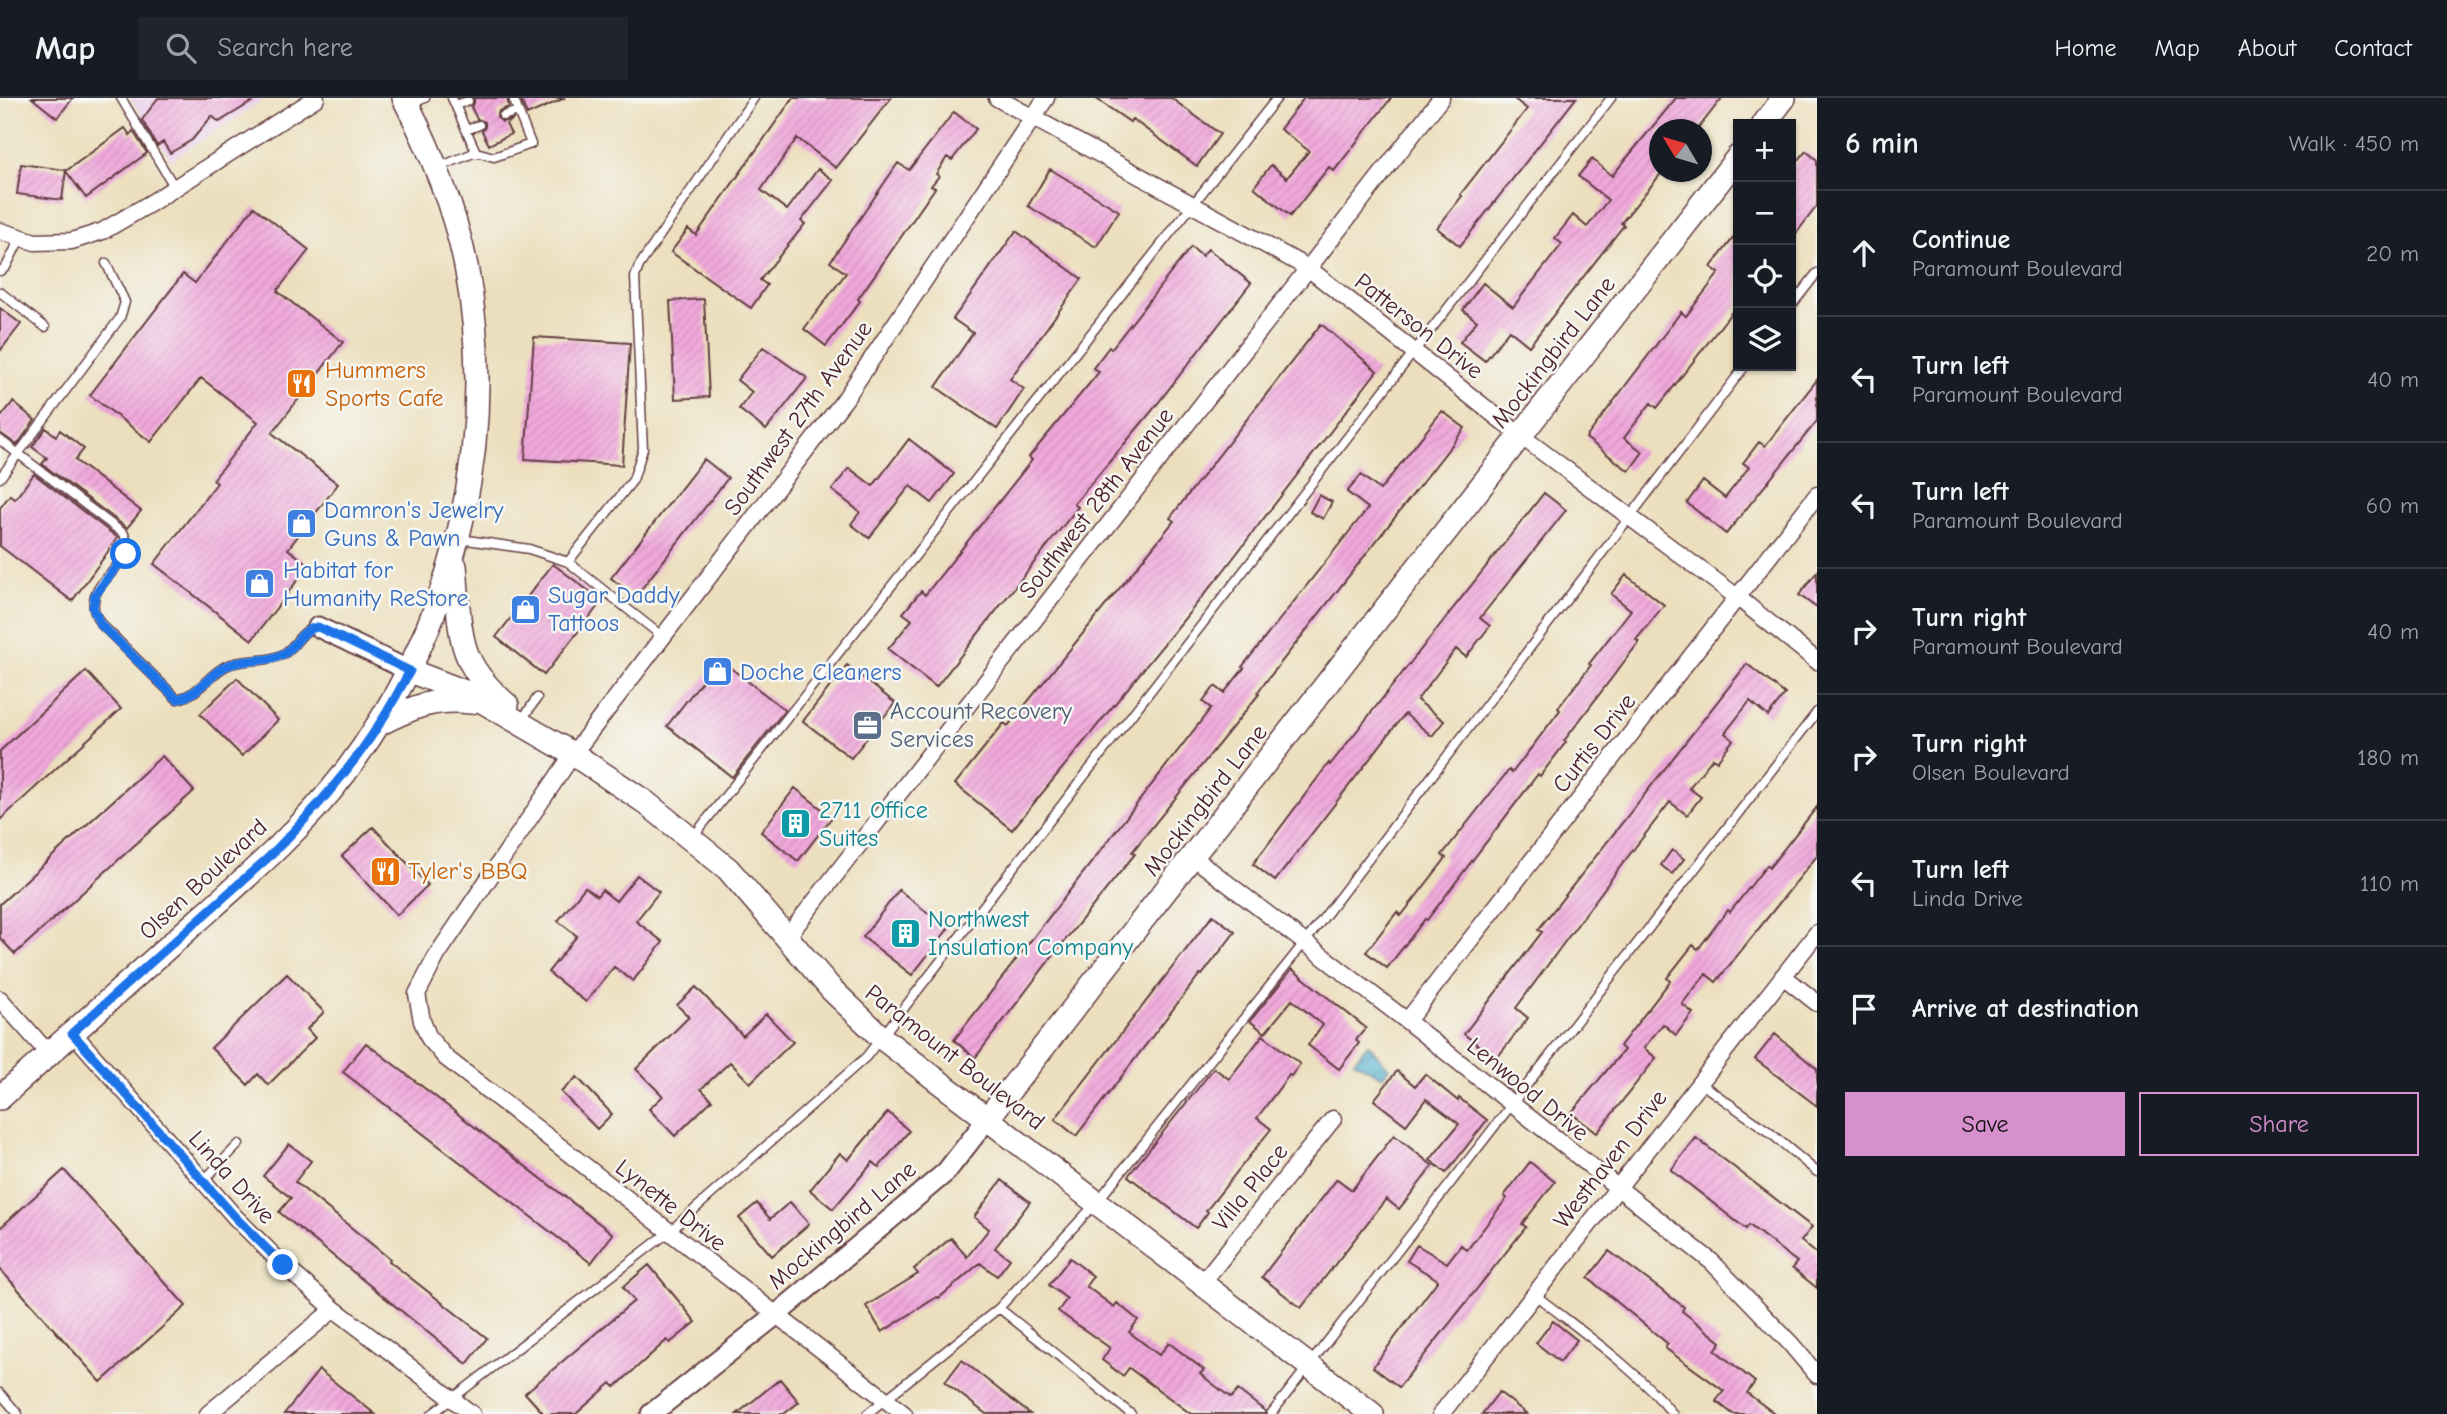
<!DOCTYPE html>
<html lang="en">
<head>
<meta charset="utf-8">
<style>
  :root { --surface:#171b24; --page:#20242c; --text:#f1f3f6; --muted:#9ea1a6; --line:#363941; --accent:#d690ce }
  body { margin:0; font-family:"Comic Neue",sans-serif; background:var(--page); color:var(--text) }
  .controls { position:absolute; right:21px; top:21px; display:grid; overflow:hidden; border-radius:0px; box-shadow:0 2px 5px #0004 }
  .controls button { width:63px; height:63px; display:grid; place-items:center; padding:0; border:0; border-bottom:2px solid var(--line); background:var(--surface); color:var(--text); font:35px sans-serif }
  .compass { position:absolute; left:1649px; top:21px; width:63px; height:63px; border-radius:50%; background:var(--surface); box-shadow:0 2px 5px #0004; rotate:308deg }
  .stop { position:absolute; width:21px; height:21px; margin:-16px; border:5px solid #1a73e8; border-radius:50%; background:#fff }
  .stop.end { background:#1a73e8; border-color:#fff; box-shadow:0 2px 7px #0008 }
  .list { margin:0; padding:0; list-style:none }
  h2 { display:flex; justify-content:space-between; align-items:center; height:91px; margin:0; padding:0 28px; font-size:30px }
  h2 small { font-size:23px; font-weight:400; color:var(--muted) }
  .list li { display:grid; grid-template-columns:46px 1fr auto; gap:21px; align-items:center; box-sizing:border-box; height:126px; padding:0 28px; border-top:2px solid var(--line) }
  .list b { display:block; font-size:26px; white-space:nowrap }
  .list p { margin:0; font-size:23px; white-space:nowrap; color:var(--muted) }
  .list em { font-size:23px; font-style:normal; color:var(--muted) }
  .actions { display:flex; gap:14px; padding:21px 28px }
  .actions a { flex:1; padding:16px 0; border:2px solid var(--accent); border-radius:0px; text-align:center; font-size:24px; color:var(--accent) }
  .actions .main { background:var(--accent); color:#111 }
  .icon { flex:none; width:38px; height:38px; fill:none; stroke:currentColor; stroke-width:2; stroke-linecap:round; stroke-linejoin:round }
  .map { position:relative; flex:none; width:1817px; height:1316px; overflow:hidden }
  header { display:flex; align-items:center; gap:42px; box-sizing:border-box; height:98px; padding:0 35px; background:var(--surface); border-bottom:2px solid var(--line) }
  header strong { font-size:33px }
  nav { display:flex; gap:38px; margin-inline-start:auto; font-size:24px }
  .search { width:490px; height:63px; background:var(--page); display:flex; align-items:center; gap:18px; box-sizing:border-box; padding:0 24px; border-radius:0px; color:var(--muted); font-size:26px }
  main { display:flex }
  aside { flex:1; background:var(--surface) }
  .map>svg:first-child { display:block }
  .built { fill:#ead1ec }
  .water { fill:url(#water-waves); stroke:#4e697e; stroke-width:2 }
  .building { fill:url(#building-hatch) }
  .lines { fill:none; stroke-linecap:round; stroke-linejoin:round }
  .service-casing { stroke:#623c41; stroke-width:11 }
  .minor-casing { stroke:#623c41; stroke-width:19 }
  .tertiary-casing { stroke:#623c41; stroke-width:23 }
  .secondary-casing { stroke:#623c41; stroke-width:26 }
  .service { stroke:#fff; stroke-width:8 }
  .minor { stroke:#fff; stroke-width:16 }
  .tertiary { stroke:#fff; stroke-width:19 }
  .secondary { stroke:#fff; stroke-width:23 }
  .route { stroke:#1a73e8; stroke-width:9 }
  .labels { text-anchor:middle; stroke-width:5; stroke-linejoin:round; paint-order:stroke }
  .street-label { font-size:24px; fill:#4a1f2b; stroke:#f6f6f2 }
  .food-label { font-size:24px; fill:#c56008; stroke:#f6f6f2; text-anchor:start }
  .shop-label { font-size:24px; fill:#366cbe; stroke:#f6f6f2; text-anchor:start }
  .service-label { font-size:24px; fill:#4e5e75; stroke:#f6f6f2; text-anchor:start }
  .culture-label { font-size:24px; fill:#0d838f; stroke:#f6f6f2; text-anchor:start }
</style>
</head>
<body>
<header>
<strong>Map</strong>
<div class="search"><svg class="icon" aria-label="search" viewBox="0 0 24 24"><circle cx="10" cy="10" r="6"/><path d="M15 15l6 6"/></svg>Search here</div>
<nav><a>Home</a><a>Map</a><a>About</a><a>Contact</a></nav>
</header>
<main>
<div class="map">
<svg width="1817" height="1316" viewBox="0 0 1817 1316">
  <defs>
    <pattern id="water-waves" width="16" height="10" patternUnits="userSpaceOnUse" patternTransform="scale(1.75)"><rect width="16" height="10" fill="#53b3d2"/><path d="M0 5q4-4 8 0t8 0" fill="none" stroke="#4791ab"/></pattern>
    <pattern id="building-hatch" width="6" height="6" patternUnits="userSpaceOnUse" patternTransform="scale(1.75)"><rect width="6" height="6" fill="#f0a8db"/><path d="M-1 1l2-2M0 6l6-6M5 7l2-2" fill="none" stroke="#cf90bc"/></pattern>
  </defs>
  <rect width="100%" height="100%" fill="#f6f6f2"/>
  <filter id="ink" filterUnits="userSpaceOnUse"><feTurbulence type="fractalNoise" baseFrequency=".0143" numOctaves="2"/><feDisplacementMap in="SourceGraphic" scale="14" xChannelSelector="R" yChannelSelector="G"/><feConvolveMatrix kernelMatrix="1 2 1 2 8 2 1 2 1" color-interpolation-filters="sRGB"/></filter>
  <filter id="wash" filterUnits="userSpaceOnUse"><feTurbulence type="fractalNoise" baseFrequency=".00686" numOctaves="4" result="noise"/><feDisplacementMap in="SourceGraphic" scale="28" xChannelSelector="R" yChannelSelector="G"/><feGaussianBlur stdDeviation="1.57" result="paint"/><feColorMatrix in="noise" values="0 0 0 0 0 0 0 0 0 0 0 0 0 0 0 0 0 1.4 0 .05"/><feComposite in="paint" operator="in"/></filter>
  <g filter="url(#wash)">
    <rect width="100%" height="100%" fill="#ecdfbd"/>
    <path class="built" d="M130,0H266L171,62Z"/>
    <path class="water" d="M1368,946L1389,970L1383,979L1354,963Z"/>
    <g id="blocks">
      <path class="building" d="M32,0H73L57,20Z
        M158,0H258L219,24L212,18L192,42L170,55L163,44L157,48L142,22Z
        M474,0H507L509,9L499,13L497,19L502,24L514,21L506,26L511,36L489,47L482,33L485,29V24L477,21L471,9L474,5Z
        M520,0H565L527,17Z
        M793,0H891L836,70L797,40L761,92L787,112L818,71L833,82L801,123L805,126L760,182L767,187L751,210L671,154L688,131L696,137Z
        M1095,0H1171L1220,36L1197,68L1132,21L1130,24Z
        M1304,0H1391L1334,73L1329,69L1290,118L1254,89L1271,67L1287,80L1309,53L1280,31Z
        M1513,0H1576L1460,148L1437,130L1462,98L1460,97L1527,11Z
        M1676,0H1722L1697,32H1660V77L1621,125L1624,127L1529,248L1509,232L1485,263L1460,244L1477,223L1463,212L1483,185L1513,209L1562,146L1555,140L1573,117L1587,129L1608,102L1578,78L1592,61L1612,78Z
        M954,14L976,31L952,62L947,59L936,76L939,78L931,88L935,90L858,201L860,203L826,248L804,231L846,175L830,164L898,65L909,72Z
        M125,30L130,37L133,33L147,55L86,100L66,73Z
        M1806,53L1817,62V108L1791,142V72Z
        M21,66L66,72L62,102L17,96Z
        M1050,71L1119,113L1096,149L1028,108Z
        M254,109L309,152L277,193L343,244L272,335L338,386L288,451L309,467L252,542L154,466L217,385L213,382L258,324L201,280L151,344L90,297L183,176L195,185Z
        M1016,133L1082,181L1010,281L1024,291L997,331L936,289L973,235L953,221Z
        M1738,134V206L1657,310L1651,305L1624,340L1643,354L1629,373L1586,340L1681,214L1686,218L1719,175L1711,169Z
        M1191,149L1202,158L1208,151L1251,185L1151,314L1074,406L1078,409L936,589L888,551L912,522L903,515L921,493L925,497L1032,362L1029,359L1099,274L1093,270L1109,249L1111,251Z
        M704,201L709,299L675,301L670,203Z
        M0,210L21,226L0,253Z
        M1321,226L1377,273L1221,476L1012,732L955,686L1004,625L1008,628L1174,423L1170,420Z
        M534,239L630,245L622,367L525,361Z
        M763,249L807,280L766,332L739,311L752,294L737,282Z
        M1817,282V323L1726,436L1687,405L1703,383L1725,400L1749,369L1743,365L1759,344L1765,348Z
        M13,304L35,322L17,347L0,335V320Z
        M1442,313L1465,330L1257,595L1259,596L1132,754L1135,756L1057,852L975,960L954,942L1211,610L1203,604L1215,588L1224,595L1244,570L1242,569L1368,410L1347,394L1361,377L1380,392Z
        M46,330L56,338L60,332L84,351L75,362L141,413L127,430L42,366L47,360L32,349Z
        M909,341L954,376L932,405L910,388L869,440L851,426L860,414L832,392L849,370L873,388Z
        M704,361L728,380L635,499L611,480Z
        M34,376L118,440L72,503L0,448V410L10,397L15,401Z
        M1544,395L1566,412L1480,520L1490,528L1466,559L1456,551L1417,602L1444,623L1432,638L1405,616L1403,618L1275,783L1253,766L1329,665L1330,667Z
        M1319,397L1332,404L1323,421L1310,414Z
        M553,466L602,503L544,577L496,539Z
        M1817,474V510L1799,497Z
        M1626,477L1664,507L1636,542L1639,544L1564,643L1566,644L1540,678L1538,676L1427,822L1425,821L1387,870L1366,854L1397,814L1401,818L1446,760L1442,757L1509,672L1512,675L1560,612L1558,610L1591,567L1589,566L1631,512L1611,496Z
        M719,561L785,612L732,679L667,628Z
        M1747,566L1785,596L1768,618L1750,603L1725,635L1733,642L1717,663L1713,660L1689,690L1701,699L1687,717L1670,704L1620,769L1516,910L1528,920L1496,961L1464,936L1542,834L1538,832Z
        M847,567L895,605L851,660L803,623Z
        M86,573L121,611L0,722V653Z
        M237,580L278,622L242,658L200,616Z
        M162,658L194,693L15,856L0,840V806Z
        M795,690L832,719L798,763L761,734Z
        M1817,709V758L1716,884L1706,876L1682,906L1693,915L1676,937L1663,926L1644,950L1656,960L1597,1035L1571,1015L1624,952L1620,948L1670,883L1667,880L1693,847L1698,851L1728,812L1730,814L1767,767L1769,770Z
        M373,729L428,787L397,817L342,758Z
        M1672,752L1684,761L1672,776L1661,767Z
        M637,777L659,794L636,823L663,844L633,883L614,869L586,904L548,874L577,838L558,823L585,789L597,798L602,792L616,803Z
        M899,792L948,831L912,877L863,839Z
        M1213,817L1235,834L1202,877L1200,876L1076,1038L1055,1021Z
        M1292,871L1366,930L1356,942L1359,945L1339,971L1308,947L1323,927L1292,902L1265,935L1250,923Z
        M287,876L324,914L307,931L315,940L268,987L258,976L248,987L211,950Z
        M696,889L743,938L766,916L793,944L750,985L730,964L701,991L712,1002L675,1038L649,1011L663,998L636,971L689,919L677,907Z
        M1775,936L1817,971V1008L1755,961Z
        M1263,937L1300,966L1291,978L1289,977L1257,1020L1271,1031L1206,1113L1208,1114L1196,1130L1128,1078L1214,970L1229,981Z
        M366,945L613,1136L591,1165L343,974Z
        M1397,973L1415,988L1425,976L1458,1003L1459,1000L1487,1022L1446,1075L1430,1062L1459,1026L1426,1001L1406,1027L1374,1002Z
        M577,979L612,1016L597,1031L561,994Z
        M888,1014L909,1033L879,1069L873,1064L833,1111L810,1092L840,1055L848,1062Z
        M1394,1037L1433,1068L1399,1111L1386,1101L1301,1210L1262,1179L1337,1081L1352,1092Z
        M1696,1040L1812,1129L1801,1143L1817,1156V1190L1792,1170L1797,1164L1749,1127L1746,1131L1671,1072Z
        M289,1046L311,1063L295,1084L390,1161L389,1163L487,1240L467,1266L279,1114L291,1100L263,1078Z
        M1530,1064L1555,1084L1522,1126L1526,1129L1399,1289L1373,1269L1438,1182L1407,1163L1417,1147L1447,1165L1461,1147L1467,1152L1507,1100L1504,1098Z
        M64,1072L186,1208L101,1284L0,1171V1130Z
        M1002,1082L1030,1104L995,1150L1010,1161L997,1178L980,1165L939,1200L937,1199L882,1234L866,1208L918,1176L914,1171L951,1140L967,1159L989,1131L974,1119Z
        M790,1104L809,1126L772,1158L739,1120L757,1105L770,1121Z
        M1609,1153L1684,1209L1682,1213L1721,1244L1715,1252L1755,1284L1747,1295L1775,1316H1733L1716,1303L1724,1293L1665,1250L1668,1246L1588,1180Z
        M1070,1160L1093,1178L1086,1188L1114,1209L1117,1205L1138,1222L1129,1234L1159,1257L1169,1245L1204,1272L1200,1276L1231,1300L1238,1292L1265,1313V1316H1191L1129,1270L1123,1278L1102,1262L1110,1250L1058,1213L1067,1201L1049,1187Z
        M649,1167L696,1224L670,1245L667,1242L615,1289L611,1285L576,1316H544L525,1295L634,1203L623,1189Z
        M1553,1223L1577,1242L1560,1264L1536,1245Z
        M962,1262L997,1290L1030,1316H986L945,1284Z
        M319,1272L375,1316H284Z
        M780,1281L799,1304L784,1316H737Z
        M1499,1294L1527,1316H1482Z"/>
    </g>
  </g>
  <g filter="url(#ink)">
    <use href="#blocks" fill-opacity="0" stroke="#623c41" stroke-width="2"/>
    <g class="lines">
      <defs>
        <path id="service" d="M121,0L175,90
          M411,6L425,0
          M455,7L468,3
          M503,18L518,13
          M466,32L479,27
          M476,54L494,59L531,46L513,0
          M439,69L476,54L452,0
          M0,173L6,169L20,141
          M0,194L45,229
          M1791,208L1817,175
          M0,342L124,436C139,466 89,480 94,510C94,515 98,521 100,525L177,601C199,597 208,577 226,568C245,559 268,566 285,555C298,546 301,531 318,529
          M0,380L120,220L125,204L106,165
          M460,441L529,451L568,464L663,539
          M568,464L633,382L643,351L635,179L639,168L754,0
          M521,623L537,600
          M693,739L1277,0
          M1700,985L1768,1033L1817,1074
          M203,1083L239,1046
          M1534,1196C1582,1234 1634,1269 1673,1316
          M999,1210L1131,1316
          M0,1295L18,1316
          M432,1316L669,1134L866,959L1611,0
          M867,1316L999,1210L1097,1104L1312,835L1745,268
          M1271,1316L1817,614"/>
        <path id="minor" d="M997,0L1308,170L1521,338L1737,499L1817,563
          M0,133L35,144L72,143L103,133L151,105L316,0
          M1193,759L1407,923L1712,1164L1790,1245L1817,1277
          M787,839L1441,0
          M1783,878L1817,905
          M0,901L49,956
          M1407,923L1817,397
          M73,935L235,1119L283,1167L334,1211L472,1316
          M1202,1185L1333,1021
          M208,1316L334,1211
          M904,1316L446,960L429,940L422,923L417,896L437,857L573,656L845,301L1046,0
          M1441,1316L1817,835"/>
        <path id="tertiary" d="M318,529L410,573
          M651,1316L776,1217L946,1074L988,1020"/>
        <path id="secondary" d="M1764,26L1784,0
          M455,468C458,496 457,536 469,561C477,579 492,594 507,607
          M410,573L470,596L573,656L645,704L728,771L832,892L882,940L1372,1316
          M381,625C413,609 434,600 471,604
          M0,1000C62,944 125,888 187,832C242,783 299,735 344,676C453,532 500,347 466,168C454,109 431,53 404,0
          M988,1020L1738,59"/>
      </defs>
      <use href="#service" class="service-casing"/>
      <use href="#minor" class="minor-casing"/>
      <use href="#tertiary" class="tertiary-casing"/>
      <use href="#secondary" class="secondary-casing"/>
      <use href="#service" class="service"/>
      <use href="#minor" class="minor"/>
      <use href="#tertiary" class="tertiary"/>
      <use href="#secondary" class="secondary"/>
    </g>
  </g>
  <g class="lines" filter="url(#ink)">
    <path class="route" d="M126,456L95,497L93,510L100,526L177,601C199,597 208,577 226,568C245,559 268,566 285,555C298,546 301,531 318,529L410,573C400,590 391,609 380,625C349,674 310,717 270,758L72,935L235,1119L283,1167"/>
  </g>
  <defs>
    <symbol id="restaurant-square" viewBox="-11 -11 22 22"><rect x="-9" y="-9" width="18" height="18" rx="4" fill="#e8710a" stroke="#f6f6f2"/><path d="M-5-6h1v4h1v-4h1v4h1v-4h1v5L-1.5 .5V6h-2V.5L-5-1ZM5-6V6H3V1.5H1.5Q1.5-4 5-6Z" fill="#fff"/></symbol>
    <symbol id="shop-square" viewBox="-11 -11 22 22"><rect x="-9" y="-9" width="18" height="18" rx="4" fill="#3f7fe0" stroke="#f6f6f2"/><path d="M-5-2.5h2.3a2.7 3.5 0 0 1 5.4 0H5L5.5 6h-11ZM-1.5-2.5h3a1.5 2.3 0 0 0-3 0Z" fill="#fff"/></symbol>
    <symbol id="office-square" viewBox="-11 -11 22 22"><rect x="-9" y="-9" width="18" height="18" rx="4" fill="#5c6f8a" stroke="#f6f6f2"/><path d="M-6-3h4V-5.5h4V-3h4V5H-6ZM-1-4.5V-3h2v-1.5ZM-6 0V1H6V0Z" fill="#fff"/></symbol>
    <symbol id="building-square" viewBox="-11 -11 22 22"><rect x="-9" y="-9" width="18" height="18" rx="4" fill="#0f9aa8" stroke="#f6f6f2"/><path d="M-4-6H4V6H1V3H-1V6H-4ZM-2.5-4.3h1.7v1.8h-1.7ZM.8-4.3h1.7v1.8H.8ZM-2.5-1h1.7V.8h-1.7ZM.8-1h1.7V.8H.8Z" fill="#fff"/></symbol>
  </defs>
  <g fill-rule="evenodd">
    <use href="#restaurant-square" x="284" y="268" width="35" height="35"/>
    <use href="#shop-square" x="284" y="408" width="35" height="35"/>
    <use href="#shop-square" x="242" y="468" width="35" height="35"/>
    <use href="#shop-square" x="508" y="494" width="35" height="35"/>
    <use href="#shop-square" x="700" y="556" width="35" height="35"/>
    <use href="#office-square" x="850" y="610" width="35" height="35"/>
    <use href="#building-square" x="778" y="708" width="35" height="35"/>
    <use href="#restaurant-square" x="368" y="756" width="35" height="35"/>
    <use href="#building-square" x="888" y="818" width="35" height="35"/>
  </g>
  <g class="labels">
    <g class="street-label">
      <text transform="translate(1419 228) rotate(38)" y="8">Patterson Drive</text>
      <text transform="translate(1553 254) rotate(-52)" y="8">Mockingbird Lane</text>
      <text transform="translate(798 320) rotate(-54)" y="8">Southwest 27th Avenue</text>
      <text transform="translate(1096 405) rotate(-52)" y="8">Southwest 28th Avenue</text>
      <text transform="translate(1594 645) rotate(-52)" y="8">Curtis Drive</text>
      <text transform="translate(1205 702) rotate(-52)" y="8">Mockingbird Lane</text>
      <text transform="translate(203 781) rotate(-43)" y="8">Olsen Boulevard</text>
      <text transform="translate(955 959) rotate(38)" y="8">Paramount Boulevard</text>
      <text transform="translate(1528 991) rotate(39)" y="8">Lenwood Drive</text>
      <text transform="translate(1610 1061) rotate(-52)" y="8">Westhaven Drive</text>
      <text transform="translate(232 1079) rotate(48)" y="8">Linda Drive</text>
      <text transform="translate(1250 1089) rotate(-51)" y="8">Villa Place</text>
      <text transform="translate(671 1107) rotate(38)" y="8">Lynette Drive</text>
      <text transform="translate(842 1127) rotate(-40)" y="8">Mockingbird Lane</text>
    </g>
    <g class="food-label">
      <text x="325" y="280">Hummers<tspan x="325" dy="28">Sports Cafe</tspan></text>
      <text x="408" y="781">Tyler's BBQ</text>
    </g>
    <g class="shop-label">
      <text x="324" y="420">Damron's Jewelry<tspan x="324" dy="28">Guns &amp; Pawn</tspan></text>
      <text x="283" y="480">Habitat for<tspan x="283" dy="28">Humanity ReStore</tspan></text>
      <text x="548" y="505">Sugar Daddy<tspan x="548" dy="28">Tattoos</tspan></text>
      <text x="740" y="582">Doche Cleaners</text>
    </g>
    <g class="service-label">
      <text x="890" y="621">Account Recovery<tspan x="890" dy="28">Services</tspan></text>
    </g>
    <g class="culture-label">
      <text x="819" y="720">2711 Office<tspan x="819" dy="28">Suites</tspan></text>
      <text x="928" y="829">Northwest<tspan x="928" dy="28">Insulation Company</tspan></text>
    </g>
  </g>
</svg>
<div class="controls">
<button>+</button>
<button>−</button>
<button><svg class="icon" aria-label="locate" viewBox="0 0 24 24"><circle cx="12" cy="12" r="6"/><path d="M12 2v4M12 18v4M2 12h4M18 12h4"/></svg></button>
<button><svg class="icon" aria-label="layers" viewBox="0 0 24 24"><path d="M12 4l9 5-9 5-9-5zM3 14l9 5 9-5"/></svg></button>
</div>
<svg class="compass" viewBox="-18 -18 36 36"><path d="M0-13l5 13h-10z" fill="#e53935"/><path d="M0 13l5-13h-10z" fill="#9ea1a6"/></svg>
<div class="stop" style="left:126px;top:456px"></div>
<div class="stop end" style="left:283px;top:1167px"></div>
</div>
<aside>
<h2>6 min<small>Walk · 450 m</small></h2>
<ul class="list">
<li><svg class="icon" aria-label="ahead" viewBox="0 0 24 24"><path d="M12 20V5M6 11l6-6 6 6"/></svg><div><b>Continue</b><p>Paramount Boulevard</p></div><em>20 m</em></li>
<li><svg class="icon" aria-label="left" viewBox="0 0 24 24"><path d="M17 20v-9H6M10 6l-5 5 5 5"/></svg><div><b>Turn left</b><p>Paramount Boulevard</p></div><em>40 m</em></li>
<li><svg class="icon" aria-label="left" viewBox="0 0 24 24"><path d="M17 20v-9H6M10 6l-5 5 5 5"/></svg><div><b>Turn left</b><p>Paramount Boulevard</p></div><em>60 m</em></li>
<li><svg class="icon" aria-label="right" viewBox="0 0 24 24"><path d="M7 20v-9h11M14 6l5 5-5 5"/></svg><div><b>Turn right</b><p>Paramount Boulevard</p></div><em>40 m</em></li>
<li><svg class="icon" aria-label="right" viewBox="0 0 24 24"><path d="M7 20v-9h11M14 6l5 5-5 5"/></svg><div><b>Turn right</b><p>Olsen Boulevard</p></div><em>180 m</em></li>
<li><svg class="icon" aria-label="left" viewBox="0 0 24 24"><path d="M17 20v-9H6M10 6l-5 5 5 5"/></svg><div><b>Turn left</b><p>Linda Drive</p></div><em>110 m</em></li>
<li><svg class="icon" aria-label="arrive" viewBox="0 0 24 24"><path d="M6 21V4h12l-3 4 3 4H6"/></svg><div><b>Arrive at destination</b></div></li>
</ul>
<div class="actions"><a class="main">Save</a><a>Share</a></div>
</aside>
</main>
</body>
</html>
